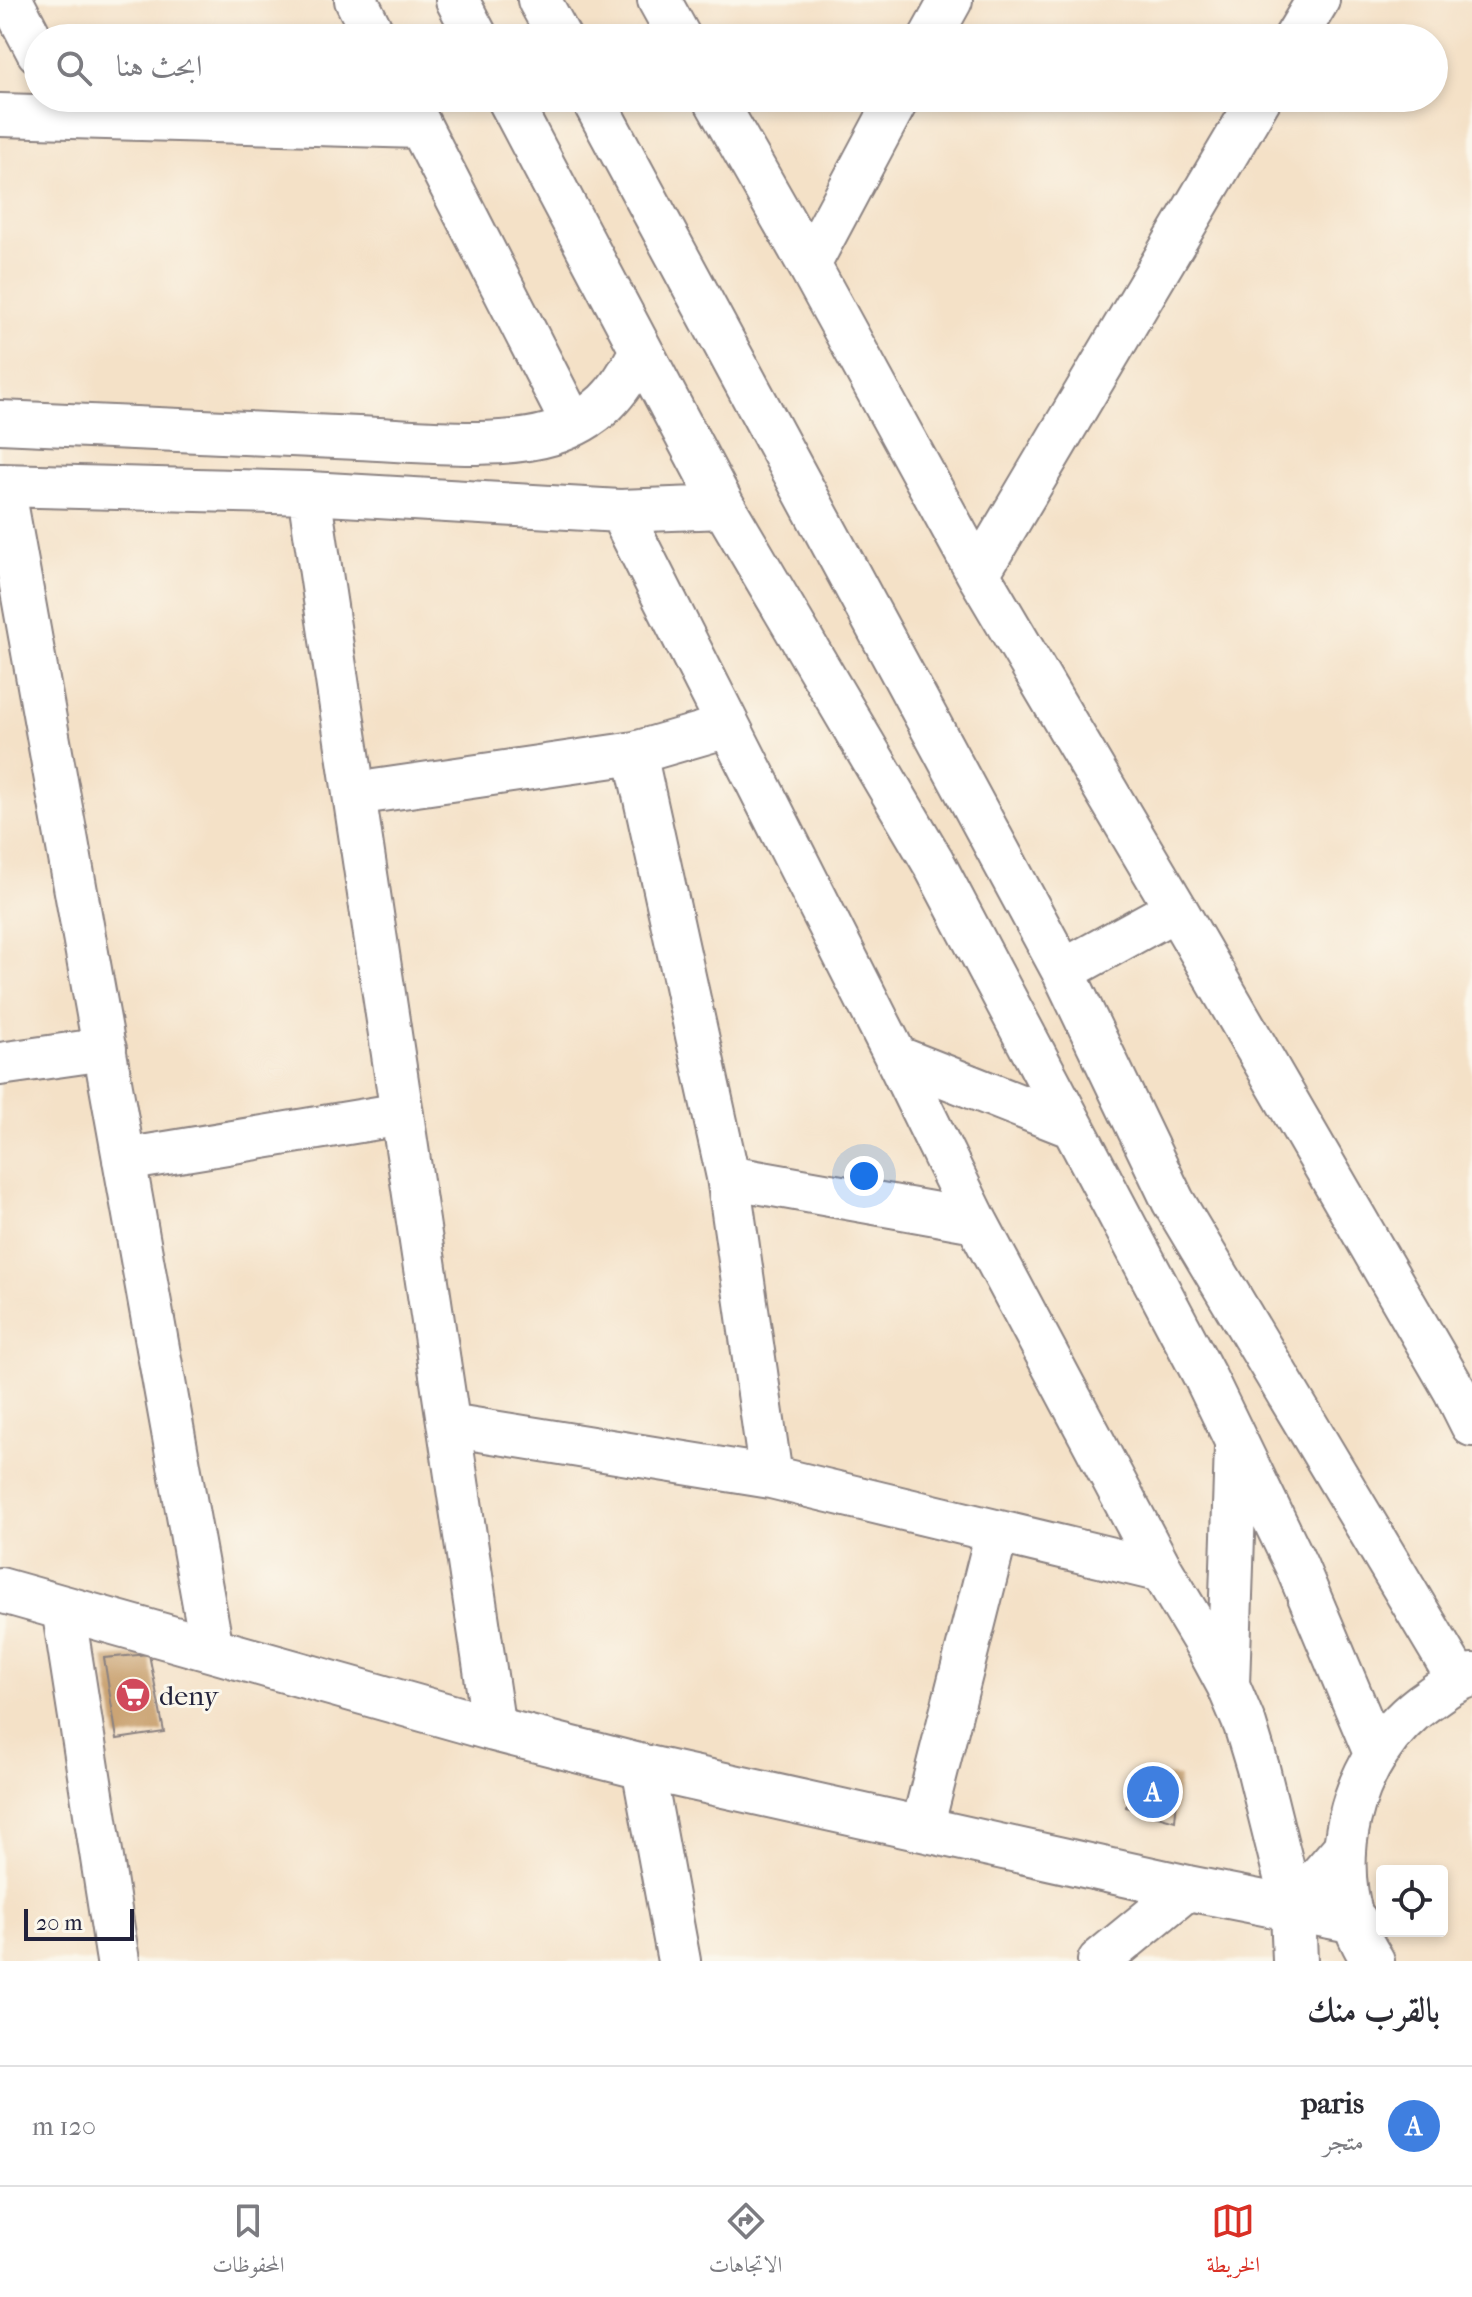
<!DOCTYPE html>
<html lang="ar">
<head>
<meta charset="utf-8">
<style>
  :root { --surface:#fff; --page:#f2f2f3; --text:#2b2b33; --muted:#7c7c81; --line:#e1e1e2; --accent:#d93025 }
  body { margin:0; font-family:"IM FELL French Canon",Amiri,serif; background:var(--page); color:var(--text); direction:rtl }
  .controls { position:absolute; right:24px; bottom:24px; display:grid; overflow:hidden; border-radius:8px; box-shadow:0 4px 12px #0003 }
  .controls button { width:72px; height:72px; display:grid; place-items:center; padding:0; border:0; border-bottom:2px solid var(--line); background:var(--surface); color:var(--text); font:40px sans-serif }
  .scale { position:absolute; left:24px; bottom:20px; width:110px; box-sizing:border-box; padding-left:8px; border:4px solid #22223b; border-top:0; font-size:22px; line-height:28px; white-space:nowrap; color:#22223b; -webkit-text-stroke:6px #fbf7ec; paint-order:stroke }
  .you { position:absolute; left:864px; top:1176px; width:28px; height:28px; margin:-20px; border:6px solid #fff; border-radius:50%; background:#1a73e8; box-shadow:0 0 0 12px #1a73e833 }
  .badge { display:grid; place-items:center; width:52px; height:52px; border-radius:50%; background:var(--accent); color:#fff; font-size:26px; font-weight:700 }
  .pin { position:absolute; translate:-50% -50%; border:4px solid #fff; box-shadow:0 2px 8px #0006 }
  .list { margin:0; padding:0; list-style:none }
  h2 { display:flex; justify-content:space-between; align-items:center; height:104px; margin:0; padding:0 32px; font-size:34px }
  h2 small { font-size:26px; font-weight:400; color:var(--muted) }
  .list li { display:grid; grid-template-columns:52px 1fr auto; gap:24px; align-items:center; box-sizing:border-box; height:120px; padding:0 32px; border-top:2px solid var(--line) }
  .list b { display:block; font-size:30px; white-space:nowrap }
  .list p { margin:0; font-size:26px; white-space:nowrap; color:var(--muted) }
  .list em { font-size:26px; font-style:normal; color:var(--muted) }
  .icon { flex:none; width:44px; height:44px; fill:none; stroke:currentColor; stroke-width:2; stroke-linecap:round; stroke-linejoin:round }
  .map { position:relative; flex:none; width:1472px; height:1961px; overflow:hidden; direction:ltr }
  .search { position:absolute; background:var(--surface); box-shadow:0 4px 12px #0003; left:24px; right:24px; top:24px; height:88px; display:flex; align-items:center; gap:20px; box-sizing:border-box; padding:0 28px; border-radius:44px; color:var(--muted); font-size:30px }
  .sheet { height:224px; background:var(--surface) }
  nav { display:flex; justify-content:space-around; align-items:center; box-sizing:border-box; height:112px; border-top:2px solid var(--line); background:var(--surface); font-size:22px; color:var(--muted) }
  nav a { display:grid; justify-items:center; gap:4px }
  nav .on { color:var(--accent) }
  .map>svg:first-child { display:block }
  .building { fill:#cba475 }
  .lines { fill:none; stroke-linecap:round; stroke-linejoin:round }
  .minor-casing { stroke:#8b8281; stroke-width:46 }
  .tertiary-casing { stroke:#8b8281; stroke-width:48 }
  .minor { stroke:#fff; stroke-width:42 }
  .tertiary { stroke:#fff; stroke-width:44 }
  .labels { text-anchor:middle; stroke-width:6; stroke-linejoin:round; paint-order:stroke }
  .poi-label { font-size:28px; fill:#22223b; stroke:#fbf7ec; text-anchor:start }
</style>
</head>
<body>
<div class="map">
<svg width="1472" height="1961" viewBox="0 0 1472 1961">
  <rect width="100%" height="100%" fill="#fbf7ec"/>
  <filter id="ink" filterUnits="userSpaceOnUse"><feTurbulence type="fractalNoise" baseFrequency=".0125" numOctaves="2"/><feDisplacementMap in="SourceGraphic" scale="16" xChannelSelector="R" yChannelSelector="G"/><feConvolveMatrix kernelMatrix="1 2 1 2 8 2 1 2 1" color-interpolation-filters="sRGB"/></filter>
  <filter id="wash" filterUnits="userSpaceOnUse"><feTurbulence type="fractalNoise" baseFrequency=".006" numOctaves="4" result="noise"/><feDisplacementMap in="SourceGraphic" scale="32" xChannelSelector="R" yChannelSelector="G"/><feGaussianBlur stdDeviation="1.8" result="paint"/><feColorMatrix in="noise" values="0 0 0 0 0 0 0 0 0 0 0 0 0 0 0 0 0 1.4 0 .05"/><feComposite in="paint" operator="in"/></filter>
  <g filter="url(#wash)">
    <rect width="100%" height="100%" fill="#f4e1c7"/>
    <g id="blocks">
      <path class="building" d="M149,1654L164,1732L117,1739L104,1658Z
        M1134,1771L1179,1777L1175,1821L1126,1807Z"/>
    </g>
  </g>
  <g filter="url(#ink)">
    <use href="#blocks" fill-opacity="0" stroke="#8b8281" stroke-width="2"/>
    <g class="lines">
      <defs>
        <path id="minor" d="M11,0L38,52
          M356,0L375,38
          M457,0L477,38
          M539,0L560,38
          M659,0L680,38
          M930,38L951,0
          M1295,38L1318,0
          M508,98L724,507L933,862L1206,1379L1296,1565L1375,1753
          M592,98L1063,971L1173,1201L1458,1679
          M714,98L809,265L978,574L1176,909L1455,1391L1472,1425
          M408,102L573,425
          M0,115L420,127
          M809,265L898,98
          M0,422C119,428 238,433 358,438C413,440 499,450 551,434C598,419 620,393 641,350
          M0,485L309,493L620,511L724,507
          M3,485L212,1649
          M309,493L494,1729
          M620,511L896,1057L976,1221L1162,1571L1207,1646L1228,1685L1245,1725L1258,1768L1293,1909
          M978,574L1260,98
          M635,753L728,726
          M354,794L635,753L728,1177L771,1477
          M1063,971L1176,909
          M896,1057L1073,1127
          M0,1064L105,1049
          M124,1160L402,1114
          M728,1177L976,1221
          M449,1425L771,1477L1162,1571
          M63,1608L118,1961
          M1228,1685L1236,1447
          M643,1767L679,1961
          M922,1828L997,1532
          M1099,1961L1188,1888
          M1373,1961C1317,1877 1348,1754 1429,1699C1443,1689 1455,1680 1472,1675"/>
        <path id="tertiary" d="M0,1590L494,1729L643,1767L1188,1888L1355,1921
          M1295,1961L1293,1909L1344,1850"/>
      </defs>
      <use href="#minor" class="minor-casing"/>
      <use href="#tertiary" class="tertiary-casing"/>
      <use href="#minor" class="minor"/>
      <use href="#tertiary" class="tertiary"/>
    </g>
  </g>
  <defs>
    <symbol id="supermarket-disc" viewBox="-11 -11 22 22"><circle r="9.5" fill="#d1495b" stroke="#fbf7ec"/><path d="M-6-5.5h2.5l.6 2H6L4.5 2H-2.5L-4.4-4H-6ZM-1.5 3.2a1.3 1.3 0 1 0 .1 0ZM3 3.2a1.3 1.3 0 1 0 .1 0Z" fill="#fff"/></symbol>
  </defs>
  <g fill-rule="evenodd">
    <use href="#supermarket-disc" x="113" y="1675" width="40" height="40"/>
  </g>
  <g class="labels">
    <g class="poi-label">
      <text x="159" y="1705">deny</text>
    </g>
  </g>
</svg>
<div class="controls">
<button><svg class="icon" aria-label="locate" viewBox="0 0 24 24"><circle cx="12" cy="12" r="6"/><path d="M12 2v4M12 18v4M2 12h4M18 12h4"/></svg></button>
</div>
<div class="scale">20 m</div>
<div class="you"></div>
<div class="pin badge" style="left:1153px;top:1792px;background:#3f7fe0">A</div>
<div class="search"><svg class="icon" aria-label="search" viewBox="0 0 24 24"><circle cx="10" cy="10" r="6"/><path d="M15 15l6 6"/></svg>ابحث هنا</div>
</div>
<section class="sheet">
<h2>بالقرب منك<small></small></h2>
<ul class="list">
<li><span class="badge" style="background:#3f7fe0">A</span><div><b>paris</b><p>متجر</p></div><em>120 m</em></li>
</ul>
</section>
<nav>
<a class="on"><svg class="icon" aria-label="map" viewBox="0 0 24 24"><path d="M3 6l6-2 6 2 6-2v14l-6 2-6-2-6 2zM9 4v14M15 6v14"/></svg>الخريطة</a>
<a><svg class="icon" aria-label="directions" viewBox="0 0 24 24"><path d="M12 3l9 9-9 9-9-9zM9 14v-3h6M13 9l2 2-2 2"/></svg>الاتجاهات</a>
<a><svg class="icon" aria-label="saved" viewBox="0 0 24 24"><path d="M7 4h10v16l-5-4-5 4z"/></svg>المحفوظات</a>
</nav>
</body>
</html>
